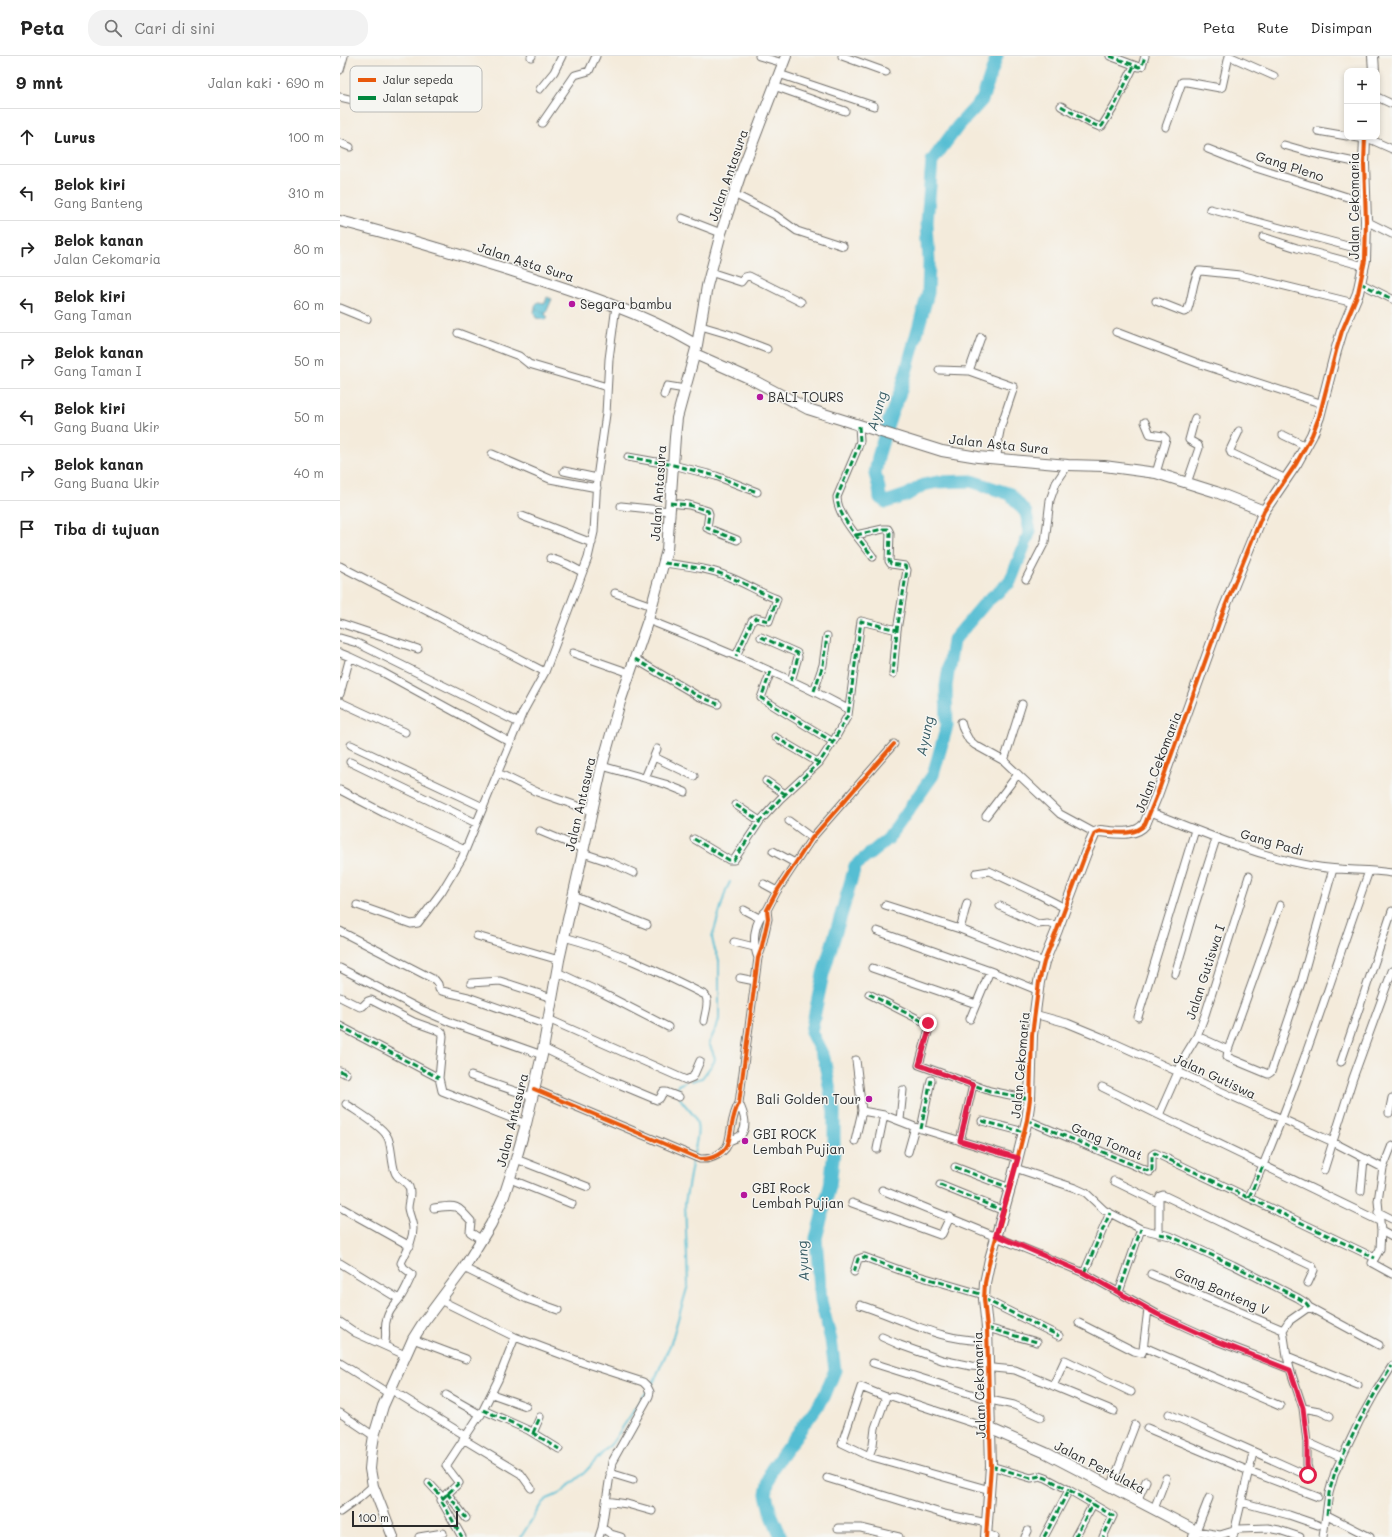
<!DOCTYPE html>
<html lang="id">
<head>
<meta charset="utf-8">
<style>
  :root { --surface:#fff; --page:#f2f2f2; --text:#222; --muted:#767676; --line:#e0e0e0 }
  body { margin:0; font-family:Mali,sans-serif; background:var(--page); color:var(--text) }
  .controls { position:absolute; right:12px; top:12px; display:grid; overflow:hidden; border-radius:8px; box-shadow:0 2px 6px #0003 }
  .controls button { width:36px; height:36px; display:grid; place-items:center; padding:0; border:0; border-bottom:1px solid var(--line); background:var(--surface); color:var(--text); font:20px sans-serif }
  .scale { position:absolute; left:12px; bottom:10px; width:106px; box-sizing:border-box; padding-left:4px; border:2px solid #2b2b2b; border-top:0; font-size:11px; line-height:14px; white-space:nowrap; color:#2b2b2b; -webkit-text-stroke:3px #f6f6f2; paint-order:stroke }
  .stop { position:absolute; width:12px; height:12px; margin:-9px; border:3px solid #e11d48; border-radius:50%; background:#fff }
  .stop.end { background:#e11d48; border-color:#fff; box-shadow:0 1px 4px #0008 }
  .list { margin:0; padding:0; list-style:none }
  h2 { display:flex; justify-content:space-between; align-items:center; height:52px; margin:0; padding:0 16px; font-size:17px }
  h2 small { font-size:13px; font-weight:400; color:var(--muted) }
  .list li { display:grid; grid-template-columns:26px 1fr auto; gap:12px; align-items:center; box-sizing:border-box; height:56px; padding:0 16px; border-top:1px solid var(--line) }
  .list b { display:block; font-size:15px; white-space:nowrap }
  .list p { margin:0; font-size:13px; white-space:nowrap; color:var(--muted) }
  .list em { font-size:13px; font-style:normal; color:var(--muted) }
  .icon { flex:none; width:22px; height:22px; fill:none; stroke:currentColor; stroke-width:2; stroke-linecap:round; stroke-linejoin:round }
  .map { position:relative; flex:none; width:1052px; height:1481px; overflow:hidden }
  header { display:flex; align-items:center; gap:24px; box-sizing:border-box; height:56px; padding:0 20px; background:var(--surface); border-bottom:1px solid var(--line) }
  header strong { font-size:19px }
  nav { display:flex; gap:22px; margin-inline-start:auto; font-size:14px }
  .search { width:280px; height:36px; background:var(--page); display:flex; align-items:center; gap:10px; box-sizing:border-box; padding:0 14px; border-radius:16px; color:var(--muted); font-size:15px }
  main { display:flex }
  aside { flex:1; background:var(--surface) }
  .map>svg:first-child { display:block }
  .water { fill:url(#water-waves); stroke:#40747f }
  .lines { fill:none; stroke-linecap:round; stroke-linejoin:round }
  .stream { stroke:#56bed3; stroke-width:2 }
  .river { stroke:#56bed3; stroke-width:13 }
  .street-casing { stroke:#716e69; stroke-width:9 }
  .secondary-casing { stroke:#716e69; stroke-width:12 }
  .street { stroke:#fff; stroke-width:7 }
  .secondary { stroke:#fff; stroke-width:10 }
  .quiet { stroke:#00873e; stroke-width:3; stroke-dasharray:6 3; stroke-linecap:butt }
  .cycleway-casing { stroke:#f6f6f2; stroke-width:6 }
  .cycleway { stroke:#e8590c; stroke-width:4 }
  .route { stroke:#e11d48; stroke-width:5 }
  .poi-dot { fill:#b5179e; stroke:#f6f6f2; stroke-width:1.5 }
  .labels { text-anchor:middle; stroke-width:3; stroke-linejoin:round; paint-order:stroke }
  .street-label { font-size:13px; fill:#2b2b2b; stroke:#f6f6f2 }
  .poi-label { font-size:13px; fill:#2b2b2b; stroke:#f6f6f2; text-anchor:start }
  .water-label { font-size:14px; font-style:italic; fill:#3a5e66; stroke:#f6f6f2 }
  .key { fill:#f6f6f2; stroke:#b9b9b6; stroke-width:1 }
  .key-label { font-size:11px; fill:#2b2b2b }
</style>
</head>
<body>
<header>
<strong>Peta</strong>
<div class="search"><svg class="icon" aria-label="search" viewBox="0 0 24 24"><circle cx="10" cy="10" r="6"/><path d="M15 15l6 6"/></svg>Cari di sini</div>
<nav><a>Peta</a><a>Rute</a><a>Disimpan</a></nav>
</header>
<main>
<aside>
<h2>9 mnt<small>Jalan kaki · 690 m</small></h2>
<ul class="list">
<li><svg class="icon" aria-label="ahead" viewBox="0 0 24 24"><path d="M12 20V5M6 11l6-6 6 6"/></svg><div><b>Lurus</b></div><em>100 m</em></li>
<li><svg class="icon" aria-label="left" viewBox="0 0 24 24"><path d="M17 20v-9H6M10 6l-5 5 5 5"/></svg><div><b>Belok kiri</b><p>Gang Banteng</p></div><em>310 m</em></li>
<li><svg class="icon" aria-label="right" viewBox="0 0 24 24"><path d="M7 20v-9h11M14 6l5 5-5 5"/></svg><div><b>Belok kanan</b><p>Jalan Cekomaria</p></div><em>80 m</em></li>
<li><svg class="icon" aria-label="left" viewBox="0 0 24 24"><path d="M17 20v-9H6M10 6l-5 5 5 5"/></svg><div><b>Belok kiri</b><p>Gang Taman</p></div><em>60 m</em></li>
<li><svg class="icon" aria-label="right" viewBox="0 0 24 24"><path d="M7 20v-9h11M14 6l5 5-5 5"/></svg><div><b>Belok kanan</b><p>Gang Taman I</p></div><em>50 m</em></li>
<li><svg class="icon" aria-label="left" viewBox="0 0 24 24"><path d="M17 20v-9H6M10 6l-5 5 5 5"/></svg><div><b>Belok kiri</b><p>Gang Buana Ukir</p></div><em>50 m</em></li>
<li><svg class="icon" aria-label="right" viewBox="0 0 24 24"><path d="M7 20v-9h11M14 6l5 5-5 5"/></svg><div><b>Belok kanan</b><p>Gang Buana Ukir</p></div><em>40 m</em></li>
<li><svg class="icon" aria-label="arrive" viewBox="0 0 24 24"><path d="M6 21V4h12l-3 4 3 4H6"/></svg><div><b>Tiba di tujuan</b></div></li>
</ul>
</aside>
<div class="map">
<svg width="1052" height="1481" viewBox="0 0 1052 1481">
  <defs>
    <pattern id="water-waves" width="16" height="10" patternUnits="userSpaceOnUse"><rect width="16" height="10" fill="#56bed3"/><path d="M0 5q4-4 8 0t8 0" fill="none" stroke="#479bab"/></pattern>
  </defs>
  <rect width="100%" height="100%" fill="#f6f6f2"/>
  <filter id="ink" filterUnits="userSpaceOnUse"><feTurbulence type="fractalNoise" baseFrequency=".025" numOctaves="2"/><feDisplacementMap in="SourceGraphic" scale="8" xChannelSelector="R" yChannelSelector="G"/><feConvolveMatrix kernelMatrix="1 2 1 2 8 2 1 2 1" color-interpolation-filters="sRGB"/></filter>
  <filter id="wash" filterUnits="userSpaceOnUse"><feTurbulence type="fractalNoise" baseFrequency=".012" numOctaves="4" result="noise"/><feDisplacementMap in="SourceGraphic" scale="16" xChannelSelector="R" yChannelSelector="G"/><feGaussianBlur stdDeviation="0.9" result="paint"/><feColorMatrix in="noise" values="0 0 0 0 0 0 0 0 0 0 0 0 0 0 0 0 0 1.4 0 .05"/><feComposite in="paint" operator="in"/></filter>
  <g filter="url(#wash)">
    <rect width="100%" height="100%" fill="#f4ebdb"/>
    <path class="water" d="M207,241L212,243L205,259L208,261L205,264L196,262C193,257 194,251 198,246L205,247Z"/>
    <g class="lines">
      <path class="stream" d="M351,1025L362,1022L374,1006L375,1002L369,987L377,970L379,963V904L374,891L372,882L386,834L390,826
        M338,1038L337,1035L338,1029L345,1026
        M340,1042C344,1049 350,1054 354,1060C361,1072 356,1085 354,1098
        M310,1332L314,1325L331,1287L348,1229L345,1147L353,1102
        M181,1481L202,1447L207,1443L219,1438L244,1417L272,1387L307,1335"/>
      <path class="river" d="M441,1481L430,1455L426,1438L431,1414L484,1341L495,1314L491,1284L481,1245L476,1182L490,1130L494,1095V1056L484,1002L471,976L483,918L502,856L515,810L548,783L593,719L607,670L606,630L613,585L646,546L670,526L690,475L686,457L670,438L631,425L598,426L583,429L567,439L546,446L540,442L539,432L535,418L538,401L549,364L561,334L588,237L589,206L587,166L592,105L618,70L642,44L657,0"/>
    </g>
  </g>
  <g filter="url(#ink)">
    <g class="lines">
      <defs>
        <path id="street" d="M419,0L443,7
          M502,0L546,16
          M770,0L799,11L802,10L805,0
          M889,0L934,20
          M191,1L192,0
          M0,14L4,0
          M439,18L534,50
          M434,30L505,55
          M200,33L214,16L222,0
          M0,41L22,46
          M1037,41L1052,48
          M721,50L750,67L760,71L762,70L774,51L794,10
          M202,67L235,19L249,15L256,0
          M826,71L842,26H847L880,32L882,31L889,0
          M978,75L1007,80
          M1013,81L1025,83
          M1025,81L1052,93
          M0,87L10,91
          M944,89L972,97L1024,108
          M868,93L913,111L1026,147
          M394,138L435,159L457,175L503,190
          M870,153L1026,195
          M342,162L381,177
          M1026,165L1052,178
          M923,181L957,192L1024,210
          M370,216L401,226L405,221L409,220L461,246
          M1020,227L1052,243
          M816,245L844,256L847,255C852,245 853,221 859,215H861L900,219L1014,247
          M0,252L27,263
          M361,270L388,278L427,293
          M776,276L860,308L983,348
          M118,277L179,300L189,308L267,331
          M599,314L629,315L674,331L661,370L658,385L657,403
          M629,315L641,281
          M324,339L327,330L345,333
          M805,366L810,378L823,380L826,383L816,417
          M519,370L520,385L517,394L497,441C497,460 522,486 533,501
          M899,375L890,394L891,397L946,423
          M943,379L966,390
          M152,398L210,423L257,432
          M288,401L333,409L376,420L417,436
          M224,415L257,422
          M847,427L859,392L858,389L849,384L855,362
          M330,447L349,449L368,455L369,458L367,472L397,484
          M281,450L330,455
          M182,460L252,487
          M516,479L543,473H548L550,477L549,505L551,508L565,510L567,514L557,574L553,618
          M210,502L227,508L242,516
          M324,507C346,510 369,512 389,521C405,527 420,537 437,543L429,565L416,562L412,565L396,600
          M0,510L205,616L183,656L122,802L102,835L78,867L71,868L17,849
          M686,523L705,486L710,444L716,427L728,409
          M275,537L312,550
          M308,564C376,591 444,619 508,653
          M0,567L78,593
          M421,581L457,597L458,601L451,625
          M0,582L17,587L179,667
          M0,597L10,601L42,616L170,686
          M233,597L290,617
          M295,603L358,640L378,648
          M431,615L421,642L493,686
          M205,616L248,502L254,476L257,422L266,358L269,303L276,250
          M474,635L483,609L487,580
          M0,638L10,601
          M0,646L65,676
          M621,666L623,673L629,684L635,689L664,705L720,758L755,777
          M435,681L479,707
          M11,689L143,751
          M314,701L354,720
          M664,705L682,648
          M10,706L136,767
          M262,710L325,728L345,736
          M158,717L197,736L252,755
          M305,722L317,693
          M426,725L445,738
          M0,734L44,757L125,794
          M396,749L420,765
          M811,756C863,777 917,800 973,810C999,815 1026,813 1052,817
          M646,760L678,718
          M449,765L472,782
          M200,775L243,793
          M354,783L389,804H394L420,765L440,743L479,707L493,686L508,659L521,565L557,574
          M433,795L455,807
          M243,797L270,806L294,817
          M636,817L649,815L696,837L725,852
          M424,828L437,835
          M233,840L307,869
          M545,849L620,873L704,906
          M660,850L698,868L707,867L715,869
          M404,854L419,862
          M620,873L627,847
          M0,875L95,924L98,928L99,933L102,935L128,941L207,969
          M537,875L650,915L697,934
          M137,880L219,904
          M224,881C273,894 320,916 365,939C370,945 365,957 364,965
          M394,886L414,891
          M418,902C412,887 413,865 427,854
          M0,912L82,954L112,967L202,999
          M532,912L636,948
          M217,916L264,938L328,971
          M835,918L855,849L876,783
          M400,922L415,925
          M131,927L160,925L212,942
          M529,938L590,969L579,1009L650,1035L690,1043
          M0,941L20,951L23,950L28,945L31,944L74,966L102,976L103,980L99,1022L102,1035L186,1068
          M694,958L727,967L761,981L993,1086L1043,1112
          M798,961L855,774
          M208,963L346,1024L353,1021L360,1005
          M630,963L650,915
          M0,970L99,1022
          M857,980L888,994L887,1001L928,1018L931,1016L961,927L993,813
          M203,992L269,1024L317,1044L320,1042L323,1036H326L339,1041
          M888,994L940,849
          M1001,1006L1052,855
          M0,1015L6,1018
          M131,1020L192,1041
          M762,1031L819,1059L846,998L857,980L865,959L909,820
          M194,1033L360,1103C371,1104 387,1097 389,1084C392,1071 392,1059 399,1047L418,902L421,894L428,863L427,854L437,835L472,782L554,688
          M6,1048C16,1055 42,1070 47,1080C52,1087 51,1106 55,1116C57,1123 65,1124 69,1131C72,1138 68,1145 68,1152C69,1159 73,1166 73,1173C73,1185 66,1196 61,1207L64,1212L72,1218V1219C68,1227 65,1235 60,1242C55,1249 50,1252 47,1262C43,1272 48,1280 44,1289
          M522,1055L544,1059L575,1071L677,1102
          M1049,1057L1052,1042
          M819,1059L1039,1165
          M560,1064L563,1034
          M687,1064L810,1116L812,1114V1099L815,1097L1035,1202
          M642,1065L684,1076
          M581,1073L591,1024
          M389,1085C393,1083 398,1082 401,1079C409,1069 403,1056 399,1047
          M515,1085L522,1055L516,1004
          M620,1085L633,1029
          M1052,1089L1043,1112L1038,1145L1041,1175L1040,1193L1032,1207L1052,1218
          M537,1093L544,1059
          M568,1096L575,1071
          M176,1103L248,1131
          M615,1111L670,1132
          M675,1112L735,1132L746,1137L764,1154L801,1173L830,1180L893,1209L958,1242L966,1247L969,1251L1039,1289
          M984,1114L1013,1022L1052,915
          M170,1123L232,1148
          M774,1125L819,1147
          M600,1129L664,1155
          M542,1134L744,1217L817,1258L874,1284L950,1313
          M1021,1135L1024,1103
          M909,1141C957,1035 990,924 1029,815
          M512,1147L600,1179L602,1178L610,1161
          M0,1151L70,1190
          M94,1152C117,1149 116,1148 131,1165L130,1176L142,1184
          M1038,1156L1052,1163
          M1041,1175L1052,1181
          M819,1178V1143L820,1140L823,1139L972,1210L974,1214L968,1227
          M0,1207L59,1243
          M124,1212L187,1243L218,1254
          M514,1216L518,1203L524,1201L565,1216L644,1239
          M744,1217L770,1157
          M811,1218L943,1274
          M779,1236L801,1173
          M644,1243L719,1280
          M100,1244L175,1281L244,1307L303,1326L307,1330L310,1336L309,1340L272,1406L262,1472L271,1478L281,1481
          M520,1249C561,1262 603,1287 648,1284
          M0,1266L16,1277L65,1299
          M739,1267L794,1295L802,1297L803,1294L808,1253
          M647,1272L697,1286
          M542,1281L560,1289L602,1304L631,1310L675,1314L774,1355
          M73,1283L126,1303
          M804,1291L940,1350
          M947,1300L1018,1329
          M0,1307L48,1337
          M533,1307L650,1344L674,1349L701,1361
          M713,1330L725,1304L791,1336
          M50,1333L126,1380
          M152,1338L186,1350
          M106,1339L141,1359
          M551,1340L651,1373
          M963,1352L979,1355L990,1360
          M143,1354L188,1374L219,1393
          M0,1357L34,1380
          M829,1358L964,1418L968,1419L969,1416L967,1409V1386L963,1352L950,1313L947,1300L943,1274L949,1265L969,1251
          M807,1372L909,1415L978,1441
          M193,1377L200,1361
          M123,1383L181,1418L191,1432
          M967,1386L1002,1402
          M529,1400L533,1389L535,1372L546,1341L521,1331L502,1387L529,1400L650,1434
          M651,1410L691,1422L700,1420L706,1422L729,1434
          M270,1417L293,1424
          M487,1422L604,1458L647,1467
          M89,1427L102,1441
          M771,1431L795,1369
          M107,1437L126,1462
          M869,1442L856,1475L880,1479L900,1473L928,1472L939,1474L960,1481
          M266,1445L287,1448L312,1455
          M797,1445L806,1425
          M901,1446L949,1459L978,1469
          M814,1453L826,1422
          M0,1456L18,1443L33,1430
          M987,1459L1030,1481
          M498,1472H521L559,1481
          M646,1478L655,1481
          M79,1481L103,1477
          M122,1481L101,1444L119,1427L106,1410L143,1354L158,1324L175,1281
          M259,1481L262,1472
          M685,1481L688,1475
          M704,1481L729,1434L773,1460L763,1481
          M735,1481L753,1448
          M893,1481L913,1397
          M983,1481L989,1437L995,1416L1020,1364L1035,1337L1052,1310"/>
        <path id="secondary" d="M1033,0L1034,15
          M0,165C56,179 111,196 166,213C232,234 297,254 357,289
          M355,298L411,323L468,353L602,395L638,401L728,409L764,410L816,417L876,436L924,455
          M651,1373L706,1397L856,1475L854,1481
          M53,1481L33,1430L30,1413L32,1392L34,1380L43,1350L73,1283L83,1267L124,1212L151,1168L164,1140L176,1103L186,1068L202,999L219,904L262,710L280,646L308,564L327,494L335,381L337,362L357,289L367,230L381,177L401,117L446,0
          M646,1481L651,1410L647,1272L644,1243L645,1227L650,1203L670,1132L687,1064L690,1043L692,979L699,926L704,906L717,874L746,797L755,777L760,775C774,776 795,781 805,768L817,739L884,553L924,455L956,408L972,379L979,361L996,295L1002,275L1018,237L1025,204L1026,165L1024,108L1025,81"/>
      </defs>
      <use href="#street" class="street-casing"/>
      <use href="#secondary" class="secondary-casing"/>
      <use href="#street" class="street"/>
      <use href="#secondary" class="secondary"/>
      <path class="quiet" d="M770,0L799,11L802,10L805,0
        M721,50L750,67L760,71L762,70L774,51L794,10
        M1020,227L1052,243
        M519,370L520,385L517,394L497,441C497,460 522,486 533,501
        M288,401L333,409L376,420L417,436
        M330,447L349,449L368,455L369,458L367,472L397,484
        M516,479L543,473H548L550,477L549,505L551,508L565,510L567,514L557,574L553,618
        M324,507C346,510 369,512 389,521C405,527 420,537 437,543L429,565L416,562L412,565L396,600
        M421,581L457,597L458,601L451,625
        M295,603L358,640L378,648
        M431,615L421,642L493,686
        M474,635L483,609L487,580
        M435,681L479,707
        M426,725L445,738
        M396,749L420,765
        M354,783L389,804H394L420,765L440,743L479,707L493,686L508,659L521,565L557,574
        M529,938L590,969L579,1009L650,1035L690,1043
        M0,970L99,1022
        M0,1015L6,1018
        M687,1064L810,1116L812,1114V1099L815,1097L1035,1202
        M642,1065L684,1076
        M581,1073L591,1024
        M620,1085L633,1029
        M615,1111L670,1132
        M600,1129L664,1155
        M909,1141L923,1110
        M819,1178L830,1180L893,1209L958,1242L966,1247L969,1251
        M514,1216L518,1203L524,1201L565,1216L644,1239
        M744,1217L770,1157
        M779,1236L801,1173
        M644,1243L719,1280
        M647,1272L697,1286
        M143,1354L188,1374L219,1393
        M193,1377L200,1361
        M651,1410L691,1422L700,1420L706,1422L729,1434
        M118,1426V1428L101,1444L122,1481
        M89,1427L102,1441
        M107,1437L126,1462
        M987,1459L989,1437L995,1416L1020,1364L1035,1337L1052,1310
        M704,1481L729,1434L773,1460L763,1481
        M735,1481L753,1448"/>
      <defs>
        <path id="cycleway" d="M194,1033L360,1103C371,1104 387,1097 389,1084C392,1071 392,1059 399,1047L418,902L421,894L428,863L427,854L437,835L472,782L554,688
          M646,1481L651,1410L647,1272L644,1243L645,1227L650,1203L670,1132L687,1064L690,1043L692,979L699,926L704,906L717,874L746,797L755,777L760,775C774,776 795,781 805,768L817,739L884,553L924,455L956,408L972,379L979,361L996,295L1002,275L1018,237L1025,204L1026,165L1024,108L1025,81"/>
      </defs>
      <use href="#cycleway" class="cycleway-casing"/>
      <use href="#cycleway" class="cycleway"/>
    </g>
  </g>
  <g class="lines" filter="url(#ink)">
    <path class="route" d="M588,967L590,971L579,1009L633,1029L620,1085L678,1102L656,1179L744,1217L817,1258L874,1284L950,1314L963,1352L967,1386V1409L969,1416L968,1419"/>
  </g>
  <g class="poi-dot">
    <circle cx="232" cy="248" r="4"/>
    <circle cx="420" cy="341" r="4"/>
    <circle cx="529" cy="1043" r="4"/>
    <circle cx="405" cy="1085" r="4"/>
    <circle cx="404" cy="1139" r="4"/>
  </g>
  <g class="labels">
    <g class="street-label">
      <text transform="translate(950 110) rotate(18)" y="5">Gang Pleno</text>
      <text transform="translate(388 119) rotate(-71)" y="5">Jalan Antasura</text>
      <text transform="translate(1014 150) rotate(-90)" y="5">Jalan Cekomaria</text>
      <text transform="translate(186 206) rotate(18)" y="5">Jalan Asta Sura</text>
      <text transform="translate(659 388) rotate(6)" y="5">Jalan Asta Sura</text>
      <text transform="translate(318 437) rotate(-86)" y="5">Jalan Antasura</text>
      <text transform="translate(818 706) rotate(-69)" y="5">Jalan Cekomaria</text>
      <text transform="translate(240 748) rotate(-77)" y="5">Jalan Antasura</text>
      <text transform="translate(932 786) rotate(16)" y="5">Gang Padi</text>
      <text transform="translate(865 916) rotate(-72)" y="5">Jalan Gutiswa I</text>
      <text transform="translate(680 1009) rotate(-85)" y="5">Jalan Cekomaria</text>
      <text transform="translate(875 1020) rotate(25)" y="5">Jalan Gutiswa</text>
      <text transform="translate(172 1064) rotate(-76)" y="5">Jalan Antasura</text>
      <text transform="translate(767 1085) rotate(23)" y="5">Gang Tomat</text>
      <text transform="translate(882 1235) rotate(23)" y="5">Gang Banteng V</text>
      <text transform="translate(639 1329) rotate(-92)" y="5">Jalan Cekomaria</text>
      <text transform="translate(760 1411) rotate(27)" y="5">Jalan Pertulaka</text>
    </g>
    <g class="poi-label">
      <text x="240" y="253">Segara bambu</text>
      <text x="428" y="346">BALI TOURS</text>
      <text x="521" y="1048" text-anchor="end">Bali Golden Tour</text>
      <text x="413" y="1083">GBI ROCK<tspan x="413" dy="15">Lembah Pujian</tspan></text>
      <text x="412" y="1137">GBI Rock<tspan x="412" dy="15">Lembah Pujian</tspan></text>
    </g>
    <g class="water-label">
      <text transform="translate(537 355) rotate(-74)" y="5">Ayung</text>
      <text transform="translate(585 680) rotate(-78)" y="5">Ayung</text>
      <text transform="translate(463 1205) rotate(-93)" y="5">Ayung</text>
    </g>
  </g>
  <rect x="10" y="10" width="132" height="46" rx="6" class="key"/>
  <rect x="18" y="22" width="18" height="4" fill="#e8590c"/>
  <rect x="18" y="40" width="18" height="4" fill="#00873e"/>
  <g class="key-label">
    <text x="43" y="28">Jalur sepeda</text>
    <text x="43" y="46">Jalan setapak</text>
  </g>
</svg>
<div class="controls">
<button>+</button>
<button>−</button>
</div>
<div class="scale">100 m</div>
<div class="stop" style="left:968px;top:1419px"></div>
<div class="stop end" style="left:588px;top:967px"></div>
</div>
</main>
</body>
</html>
